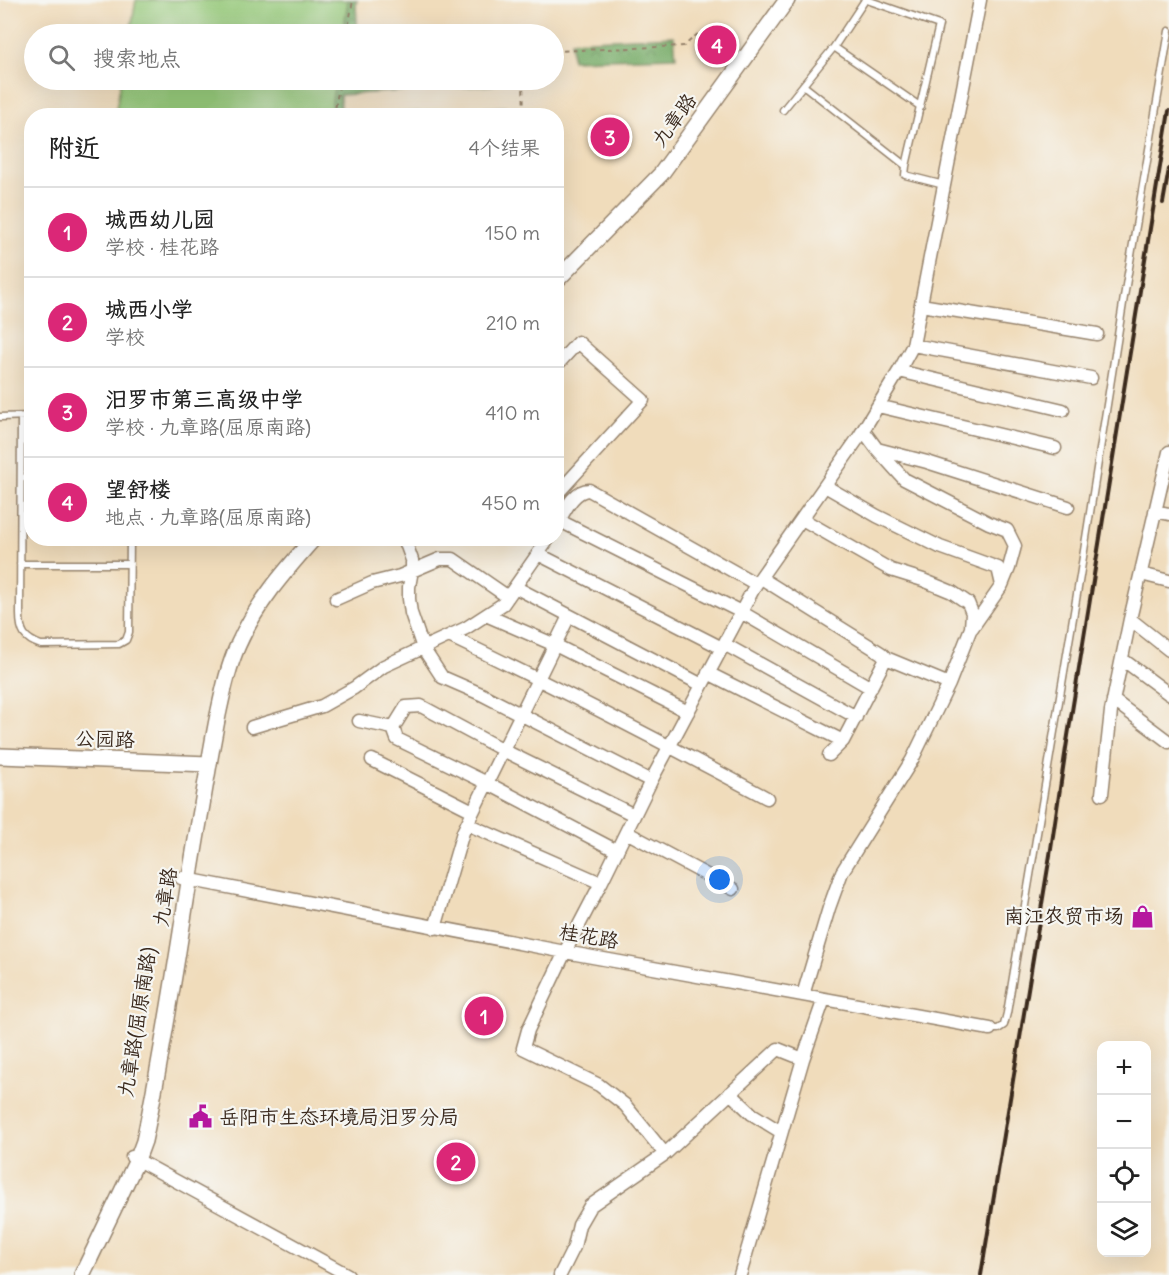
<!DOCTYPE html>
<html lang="zh">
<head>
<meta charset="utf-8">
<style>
  :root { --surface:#fff; --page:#f6f6f6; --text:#222; --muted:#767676; --line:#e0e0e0; --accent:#db2777 }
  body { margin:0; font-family:Delius,"LXGW WenKai TC",sans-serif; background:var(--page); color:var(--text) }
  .controls { position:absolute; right:18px; bottom:18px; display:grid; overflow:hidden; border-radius:12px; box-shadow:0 6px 24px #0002 }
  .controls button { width:54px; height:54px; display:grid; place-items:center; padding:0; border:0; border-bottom:2px solid var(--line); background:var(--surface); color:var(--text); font:30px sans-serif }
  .you { position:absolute; left:720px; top:880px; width:21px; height:21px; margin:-15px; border:4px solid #fff; border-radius:50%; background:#1a73e8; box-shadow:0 0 0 9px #1a73e833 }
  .badge { display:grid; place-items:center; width:39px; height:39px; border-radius:50%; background:var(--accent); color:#fff; font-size:20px; font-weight:700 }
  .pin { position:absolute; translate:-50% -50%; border:3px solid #fff; box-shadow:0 2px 6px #0006 }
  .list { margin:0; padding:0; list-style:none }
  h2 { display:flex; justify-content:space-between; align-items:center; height:78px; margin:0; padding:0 24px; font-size:26px }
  h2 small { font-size:20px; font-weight:400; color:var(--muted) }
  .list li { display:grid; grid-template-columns:39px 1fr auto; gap:18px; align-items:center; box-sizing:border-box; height:90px; padding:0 24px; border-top:2px solid var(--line) }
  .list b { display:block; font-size:22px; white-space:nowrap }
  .list p { margin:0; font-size:20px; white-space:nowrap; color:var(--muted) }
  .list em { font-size:20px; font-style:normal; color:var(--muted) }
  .icon { flex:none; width:33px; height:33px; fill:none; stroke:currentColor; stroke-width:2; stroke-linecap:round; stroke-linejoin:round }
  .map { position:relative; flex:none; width:1169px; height:1275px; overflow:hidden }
  .search { position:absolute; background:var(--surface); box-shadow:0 6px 24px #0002; left:24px; top:24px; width:540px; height:66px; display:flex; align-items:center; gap:15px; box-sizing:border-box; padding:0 21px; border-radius:33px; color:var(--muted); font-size:22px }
  .panel { position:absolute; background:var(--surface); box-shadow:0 6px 24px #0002; left:24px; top:108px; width:540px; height:438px; border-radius:24px }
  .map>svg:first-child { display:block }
  .forest { fill:url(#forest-crowns); stroke:#5a6b44; stroke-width:1.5 }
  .garden { fill:#95c879; stroke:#68794c; stroke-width:1.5 }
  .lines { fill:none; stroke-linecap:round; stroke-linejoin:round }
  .service-casing { stroke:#96836c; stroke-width:9 }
  .minor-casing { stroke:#96836c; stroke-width:15 }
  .tertiary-casing { stroke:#96836c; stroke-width:18 }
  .path { stroke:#96836c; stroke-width:2; stroke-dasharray:4.5 4.5; stroke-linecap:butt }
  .service { stroke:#fff; stroke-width:6 }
  .minor { stroke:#fff; stroke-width:12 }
  .tertiary { stroke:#fff; stroke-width:15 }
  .rail { stroke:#3b2a1e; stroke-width:4 }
  .labels { text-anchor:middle; stroke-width:4.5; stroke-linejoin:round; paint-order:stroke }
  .street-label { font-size:20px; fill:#3b2a1e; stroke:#f6f6f2 }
  .poi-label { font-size:20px; fill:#3b2a1e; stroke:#f6f6f2; text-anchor:end }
</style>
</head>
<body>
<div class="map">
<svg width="1169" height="1275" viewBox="0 0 1169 1275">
  <defs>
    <pattern id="forest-crowns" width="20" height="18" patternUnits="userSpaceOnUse" patternTransform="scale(1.5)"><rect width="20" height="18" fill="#78ac69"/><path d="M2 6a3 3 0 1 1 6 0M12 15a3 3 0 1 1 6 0" fill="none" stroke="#648c56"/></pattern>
  </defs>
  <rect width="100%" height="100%" fill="#f6f6f2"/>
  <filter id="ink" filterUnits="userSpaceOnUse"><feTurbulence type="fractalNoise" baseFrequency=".0167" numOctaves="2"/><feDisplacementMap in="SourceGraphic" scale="12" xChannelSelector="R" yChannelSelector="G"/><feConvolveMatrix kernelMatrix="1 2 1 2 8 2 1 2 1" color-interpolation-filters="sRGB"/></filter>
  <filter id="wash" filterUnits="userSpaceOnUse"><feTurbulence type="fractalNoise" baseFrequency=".008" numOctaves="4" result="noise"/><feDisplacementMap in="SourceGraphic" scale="24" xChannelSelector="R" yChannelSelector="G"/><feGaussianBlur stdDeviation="1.35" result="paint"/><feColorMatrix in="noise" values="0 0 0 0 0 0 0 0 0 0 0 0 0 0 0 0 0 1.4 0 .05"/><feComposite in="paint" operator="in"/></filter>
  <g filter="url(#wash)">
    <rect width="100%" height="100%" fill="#f0dcbb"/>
    <path class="forest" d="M348,0H357L356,6L358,34H343Z
      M674,36L676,57L572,60L571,41Z
      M335,80H492L493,85L340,95V115H330Z
      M505,107L506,115H371Z"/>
    <path class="garden" d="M136,0H348L343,34H130Z
      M121,80H335L330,115H115Z"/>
  </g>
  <g filter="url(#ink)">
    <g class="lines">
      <defs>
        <path id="service" d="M867,0L939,25L906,166L905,175L944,185
          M834,47L921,107
          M803,85L906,166
          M783,110L834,47L865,0
          M0,417L32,416
          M21,417L20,614C20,632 24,639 41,645L119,644L126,640L129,632L130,538
          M21,478H32
          M20,564H130
          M990,1029H998L1004,1025L1007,1013L1080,576L1124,297L1169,31"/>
        <path id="minor" d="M921,305L1097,334
          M913,345L1091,378
          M556,366L578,342L643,400L556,495
          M899,371L1063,410
          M878,406L1055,448
          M863,430L877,449L927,462L1068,507
          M877,449L904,479L989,523L1007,530L1015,546L1009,568L1002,585
          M825,486L877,516L940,547L998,568L1002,585L972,628
          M1155,511L1169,514
          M802,519L891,570L923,580L952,592L968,603L972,613L971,628L949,684L912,760L842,872L829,908L803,995
          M560,521L741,612L871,688
          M556,526C564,513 573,490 589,490L756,584
          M404,538L412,560V570L409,587V599L411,613L423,648L442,677L481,694L651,781
          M538,554L722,648
          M1141,574L1169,581
          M761,578L881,653L886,658L949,684
          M515,587L702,685
          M336,599L372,583L400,576L440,559H453L508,597
          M486,615L555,645L688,712
          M1130,619L1169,650
          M449,636C556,687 662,742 767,798
          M724,644L856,717
          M1122,659L1169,694
          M708,673L843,741
          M1113,700L1169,742
          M359,721L393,728L406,707L421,706L503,750L634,815
          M252,727L322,706L354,688L384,666L466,628L503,604L549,538
          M393,728L397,739L487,783L617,851
          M829,755L843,741L886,658
          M372,760L473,811
          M1102,794L1111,711L1130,619L1169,452
          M467,824L601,883
          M626,832L733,889
          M181,878L565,952L990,1029
          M435,928L463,832L569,616
          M730,1093L752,1114L781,1132
          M665,1154L625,1105L599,1085L523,1048L528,1030L565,952L601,883L651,781L756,584L859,437L899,371L913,345L980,0
          M132,1157L348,1275
          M560,1275L574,1247L579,1225L590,1206L665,1154L778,1049L803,1059
          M740,1275L803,1059L824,999"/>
        <path id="tertiary" d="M556,281L661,174L787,0
          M0,756L209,764
          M82,1275L137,1160L144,1141C168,1030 182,917 202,805C207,775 212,745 218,715C223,692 228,667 238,645C256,604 284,572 314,538"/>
      </defs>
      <use href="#service" class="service-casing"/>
      <use href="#minor" class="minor-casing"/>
      <use href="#tertiary" class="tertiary-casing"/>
      <path class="path" d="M347,34L353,0
        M554,51L684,46L700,32
        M523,80L524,116
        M334,116L340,80"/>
      <use href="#service" class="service"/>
      <use href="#minor" class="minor"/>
      <use href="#tertiary" class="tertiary"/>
      <path class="rail" d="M1163,203L1169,169
        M981,1275L1051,849L1066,748L1169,111"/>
    </g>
  </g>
  <defs>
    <symbol id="shop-bare" viewBox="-9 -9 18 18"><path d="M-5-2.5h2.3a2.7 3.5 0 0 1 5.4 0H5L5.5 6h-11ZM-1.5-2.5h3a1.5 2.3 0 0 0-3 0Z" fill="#b5179e" stroke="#f6f6f2" stroke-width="2.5" paint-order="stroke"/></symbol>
    <symbol id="civic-bare" viewBox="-9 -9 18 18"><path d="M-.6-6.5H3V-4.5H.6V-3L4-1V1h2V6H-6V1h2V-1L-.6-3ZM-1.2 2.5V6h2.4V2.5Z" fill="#b5179e" stroke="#f6f6f2" stroke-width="2.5" paint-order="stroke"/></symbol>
  </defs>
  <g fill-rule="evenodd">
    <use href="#shop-bare" x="1126" y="900" width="33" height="33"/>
    <use href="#civic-bare" x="184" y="1100" width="33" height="33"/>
  </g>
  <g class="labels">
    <g class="street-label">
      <text transform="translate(674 120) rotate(-54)" y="7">九章路</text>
      <text transform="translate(105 739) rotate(2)" y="7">公园路</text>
      <text transform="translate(165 897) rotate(-81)" y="7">九章路</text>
      <text transform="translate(589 936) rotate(10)" y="7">桂花路</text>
      <text transform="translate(137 1022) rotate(-81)" y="7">九章路(屈原南路)</text>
    </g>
    <g class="poi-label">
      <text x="1124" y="923">南江农贸市场</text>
      <text x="219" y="1124" text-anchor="start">岳阳市生态环境局汨罗分局</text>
    </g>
  </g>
</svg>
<div class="controls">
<button>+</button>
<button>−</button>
<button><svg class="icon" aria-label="locate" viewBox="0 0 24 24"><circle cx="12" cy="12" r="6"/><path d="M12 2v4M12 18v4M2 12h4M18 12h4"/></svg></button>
<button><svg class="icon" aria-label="layers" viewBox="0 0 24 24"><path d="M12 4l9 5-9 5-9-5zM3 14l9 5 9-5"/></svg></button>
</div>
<div class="you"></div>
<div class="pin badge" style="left:484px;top:1016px">1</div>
<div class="pin badge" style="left:456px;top:1162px">2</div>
<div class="pin badge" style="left:610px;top:137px">3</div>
<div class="pin badge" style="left:717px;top:45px">4</div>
<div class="search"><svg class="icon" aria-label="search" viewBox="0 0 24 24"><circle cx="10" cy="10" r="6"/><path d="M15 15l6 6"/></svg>搜索地点</div>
<section class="panel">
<h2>附近<small>4个结果</small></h2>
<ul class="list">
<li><span class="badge">1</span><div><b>城西幼儿园</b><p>学校 · 桂花路</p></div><em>150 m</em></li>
<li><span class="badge">2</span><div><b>城西小学</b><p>学校</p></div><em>210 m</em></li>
<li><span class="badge">3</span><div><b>汨罗市第三高级中学</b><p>学校 · 九章路(屈原南路)</p></div><em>410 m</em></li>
<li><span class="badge">4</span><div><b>望舒楼</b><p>地点 · 九章路(屈原南路)</p></div><em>450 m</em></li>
</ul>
</section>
</div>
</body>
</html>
